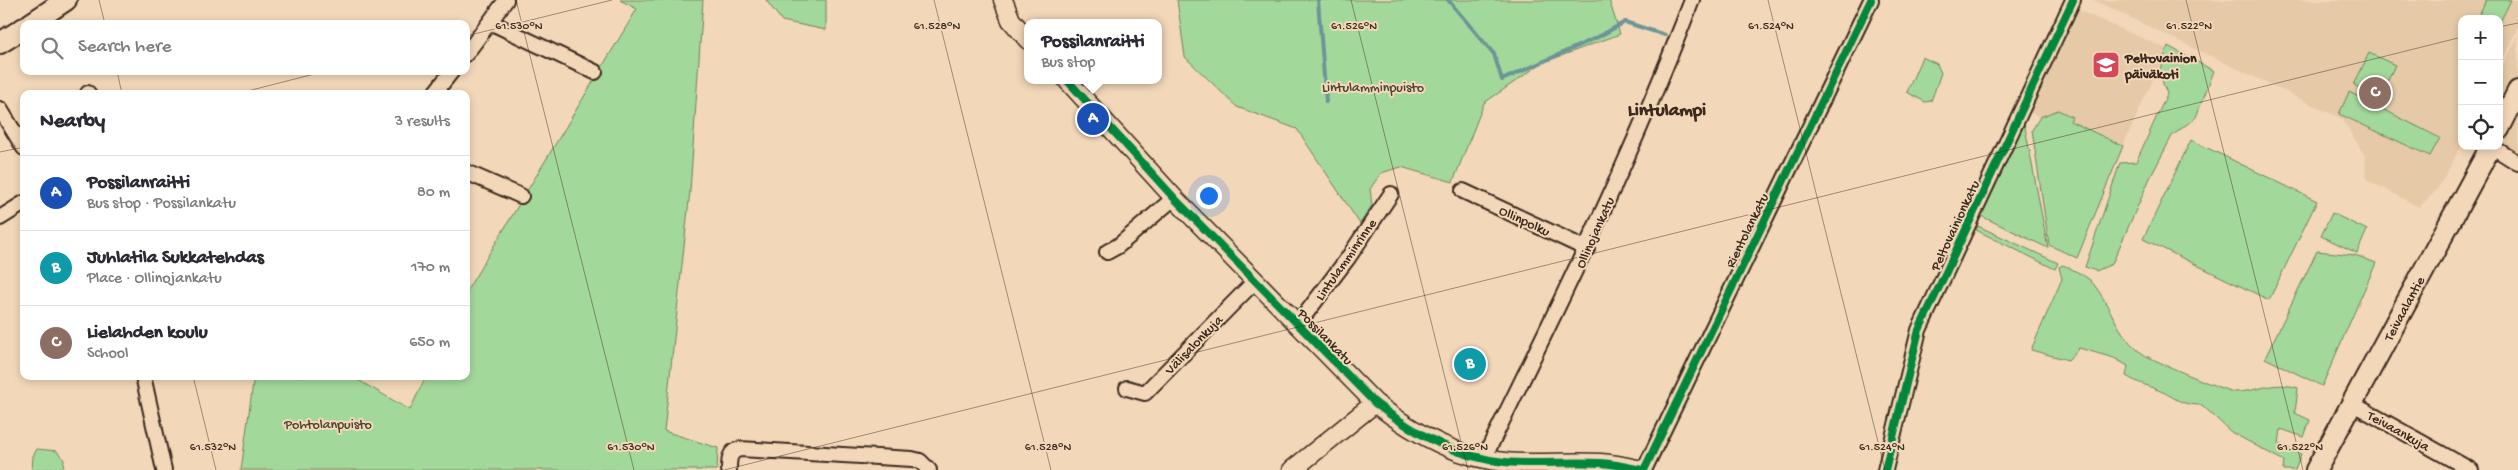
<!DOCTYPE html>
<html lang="en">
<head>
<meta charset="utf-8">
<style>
  :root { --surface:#fff; --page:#f7f7f7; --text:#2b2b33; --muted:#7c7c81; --line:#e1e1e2; --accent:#d1495b }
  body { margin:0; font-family:"Gochi Hand",sans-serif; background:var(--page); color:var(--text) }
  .controls { position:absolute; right:15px; top:15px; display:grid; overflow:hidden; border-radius:10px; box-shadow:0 2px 8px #0003 }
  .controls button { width:45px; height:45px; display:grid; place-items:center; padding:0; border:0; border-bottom:1px solid var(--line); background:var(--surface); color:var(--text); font:25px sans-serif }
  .you { position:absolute; left:1208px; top:195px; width:18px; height:18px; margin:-12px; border:4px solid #fff; border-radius:50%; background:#1a73e8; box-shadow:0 0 0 8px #1a73e833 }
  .badge { display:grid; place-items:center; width:32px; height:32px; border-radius:50%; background:var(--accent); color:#fff; font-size:16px; font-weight:700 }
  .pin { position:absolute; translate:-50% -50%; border:2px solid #fff; box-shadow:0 1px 5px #0006 }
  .popup { position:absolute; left:1024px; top:19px; width:138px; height:65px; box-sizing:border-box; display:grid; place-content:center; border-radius:10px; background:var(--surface); filter:drop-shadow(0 1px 4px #0005); font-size:16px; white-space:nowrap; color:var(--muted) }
  .popup b { font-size:19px; color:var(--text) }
  .popup::after { content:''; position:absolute; left:50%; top:100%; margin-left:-10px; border:10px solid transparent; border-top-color:var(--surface) }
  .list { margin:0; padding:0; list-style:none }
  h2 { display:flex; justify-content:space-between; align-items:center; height:65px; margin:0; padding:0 20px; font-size:21px }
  h2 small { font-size:16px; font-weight:400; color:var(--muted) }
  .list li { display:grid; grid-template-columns:32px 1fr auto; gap:15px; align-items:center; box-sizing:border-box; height:75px; padding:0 20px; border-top:1px solid var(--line) }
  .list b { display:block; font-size:19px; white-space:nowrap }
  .list p { margin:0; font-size:16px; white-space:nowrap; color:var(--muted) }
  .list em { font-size:16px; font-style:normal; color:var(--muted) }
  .icon { flex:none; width:28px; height:28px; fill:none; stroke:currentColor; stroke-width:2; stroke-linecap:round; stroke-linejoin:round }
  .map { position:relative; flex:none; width:2518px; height:470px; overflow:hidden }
  .search { position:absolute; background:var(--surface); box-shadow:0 2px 8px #0003; left:20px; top:20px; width:450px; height:55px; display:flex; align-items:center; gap:12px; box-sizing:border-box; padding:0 18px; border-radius:10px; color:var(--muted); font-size:19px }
  .panel { position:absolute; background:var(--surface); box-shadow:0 2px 8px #0003; left:20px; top:90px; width:450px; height:290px; border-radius:10px }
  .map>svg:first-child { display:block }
  .built { fill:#e6caa8 }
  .green { fill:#a3d89b; stroke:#6f815c }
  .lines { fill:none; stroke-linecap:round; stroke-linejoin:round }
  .stream { stroke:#6c9597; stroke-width:4 }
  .minor-casing { stroke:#3b2a1e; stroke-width:18 }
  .tertiary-casing { stroke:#3b2a1e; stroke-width:21 }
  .secondary-casing { stroke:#3b2a1e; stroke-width:24 }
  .minor { stroke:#f3d7b9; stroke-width:14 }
  .tertiary { stroke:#f3d7b9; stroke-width:18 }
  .secondary { stroke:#f3d7b9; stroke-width:20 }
  .cycleway-casing { stroke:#f3d7b9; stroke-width:11 }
  .cycleway { stroke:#00873e; stroke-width:8 }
  .ticks { fill:none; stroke:#3b2a1e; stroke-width:1; stroke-opacity:0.45 }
  .labels { text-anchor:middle; stroke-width:4; stroke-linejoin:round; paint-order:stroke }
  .poi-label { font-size:14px; font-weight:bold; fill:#3b2a1e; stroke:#f3d7b9; text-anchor:start }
  .park-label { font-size:14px; fill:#4b4431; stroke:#f3d7b9 }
  .street-label { font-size:14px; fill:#3b2a1e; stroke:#f3d7b9 }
  .district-label { font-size:19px; font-weight:bold; fill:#3b2a1e; stroke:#f3d7b9 }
  .ticks-label { font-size:12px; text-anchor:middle; fill:#3b2a1e; stroke:#f3d7b9; stroke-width:4; stroke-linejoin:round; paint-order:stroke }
</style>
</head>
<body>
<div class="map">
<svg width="2518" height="470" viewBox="0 0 2518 470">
  <rect width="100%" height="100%" fill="#f3d7b9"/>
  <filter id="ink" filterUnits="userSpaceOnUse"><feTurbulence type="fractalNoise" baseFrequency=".02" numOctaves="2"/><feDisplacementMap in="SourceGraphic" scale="10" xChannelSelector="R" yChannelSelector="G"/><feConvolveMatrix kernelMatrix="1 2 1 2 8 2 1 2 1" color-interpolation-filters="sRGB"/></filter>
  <g filter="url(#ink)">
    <path class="built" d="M2093,0H2518V27L2499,67V19H2462V145L2437,190L2419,207L2367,180L2365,156L2342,119Z
      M2078,10L2167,49L2123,146L2070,121L2058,110L2040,117L2028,111Z
      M2518,36V156L2499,146V73Z"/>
    <path class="green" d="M620,0H703L690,191L664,431L718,448L717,470H241L254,376H351L410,410L426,376H466V292L637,9Z
      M766,0H826V30L782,21Z
      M1177,0H1609L1620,34L1542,63L1484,103L1453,182L1401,167L1381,173L1370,189L1372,205L1360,224L1297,129L1237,107L1185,57Z
      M2486,0H2511L2499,24V19H2477Z
      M2168,46L2214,71L2196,117L2172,136L2150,178L2112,264L2096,271L2085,267L2120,163L2136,162L2167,94L2159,72Z
      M2369,53L2395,65L2380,98L2354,85Z
      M1922,57L1937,64L1941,73L1931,101L1925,102L1907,92Z
      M2349,92L2440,138L2430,156L2339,114Z
      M2058,110L2072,117L2070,121L2123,146L2077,258L2049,245L2032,130L2040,117Z
      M2024,122L2048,248L1979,215Z
      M2191,140L2317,201L2269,300L2143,239Z
      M2332,213L2367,230L2357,253L2321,236Z
      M1978,226L2058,263L2055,269L1976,230Z
      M2317,251L2355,255L2376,263L2322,386L2265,358Z
      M2063,265C2071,269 2083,274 2090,280C2111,303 2116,336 2143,354C2152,360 2225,391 2234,392C2258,392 2273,380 2298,388L2295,413L2310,420L2304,437L2281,429L2279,444L2301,454L2295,470H2283L2284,461L2231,432L2202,405C2178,405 2178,398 2158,390C2146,385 2138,383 2126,376L2128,366L2114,358L2079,348L2068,360L2031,350L2062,279L2059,267Z
      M37,449L57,451L64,460L63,468L32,470L33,456Z"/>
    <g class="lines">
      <path class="stream" d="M1318,0L1326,102
        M1448,0L1494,54L1502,80L1598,37L1625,22L1665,35"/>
      <defs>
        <path id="minor" d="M492,23L595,72
          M466,54L506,0
          M88,93V94
          M434,94L452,71
          M0,109L24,148
          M2491,146L2518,163
          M466,172L521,196
          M1463,191L1587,249
          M0,218L24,203
          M1107,252L1118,246L1174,198
          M1298,324L1348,258L1391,194
          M143,376L164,470
          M1127,388L1145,393L1255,281
          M2353,404L2471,470
          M1484,458C1558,308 1632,157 1692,0
          M729,470C729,460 729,451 740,449L912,459L920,461L929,470
          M1644,470L1871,0
          M1885,470L1919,330L2073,0"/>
        <path id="tertiary" d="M1003,0L1011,20L1028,40
          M1067,80L1176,200L1375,403C1412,432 1457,458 1505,462C1537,465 1569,461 1601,463C1615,464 1628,467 1642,470
          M1292,470L1375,403"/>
        <g id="secondary">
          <path d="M30,24L66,0"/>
          <path d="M0,43L24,28"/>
          <path d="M2499,129L2518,91"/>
          <path id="s1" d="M2316,470L2491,146"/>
        </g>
      </defs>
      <use href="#minor" class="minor-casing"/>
      <use href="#tertiary" class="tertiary-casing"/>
      <use href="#secondary" class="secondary-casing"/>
      <use href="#minor" class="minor"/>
      <use href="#tertiary" class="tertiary"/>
      <use href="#secondary" class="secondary"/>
      <defs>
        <path id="cycleway" d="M1067,80L1176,200L1375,403C1412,432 1457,458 1505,462C1537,465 1569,461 1601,463C1615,464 1628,467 1642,470
          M1644,470L1871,0
          M1885,470L1919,330L2073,0"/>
      </defs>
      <use href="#cycleway" class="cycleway-casing"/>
      <use href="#cycleway" class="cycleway"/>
    </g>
  </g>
  <path class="ticks" d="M99,0L105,24M516,0L634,470M934,0L1051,470M1351,0L1468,470M1768,0L1885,470M2186,0L2303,470M2499,27L2518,23M466,36L612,0M117,71L122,94M236,94L326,71M0,152L24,147M193,376L216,470M724,470L2462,37"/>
  <defs>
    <symbol id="school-square" viewBox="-11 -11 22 22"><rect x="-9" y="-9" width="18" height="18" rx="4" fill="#d1495b" stroke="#f3d7b9"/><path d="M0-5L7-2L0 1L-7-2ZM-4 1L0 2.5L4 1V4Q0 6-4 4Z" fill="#fff"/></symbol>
  </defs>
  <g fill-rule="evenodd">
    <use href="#school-square" x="2090" y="49" width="32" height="32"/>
  </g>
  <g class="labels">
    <g class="poi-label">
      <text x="2125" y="62">Peltovainion<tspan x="2125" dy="16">päiväkoti</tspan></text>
    </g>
    <g class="park-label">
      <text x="1373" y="91">Lintulamminpuisto</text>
      <text x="328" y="428">Pohtolanpuisto</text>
    </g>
    <g class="street-label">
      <text transform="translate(1525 220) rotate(25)" y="5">Ollinpolku</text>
      <text transform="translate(1954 225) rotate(-65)" y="5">Peltovainionkatu</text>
      <text transform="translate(1746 230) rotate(-64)" y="5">Rientolankatu</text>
      <text transform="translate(1594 232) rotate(-66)" y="5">Ollinojankatu</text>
      <text transform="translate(1345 259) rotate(-55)" y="5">Lintulamminrinne</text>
      <text dy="5" stroke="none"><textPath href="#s1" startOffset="184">Teivaalantie</textPath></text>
      <text transform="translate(1326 336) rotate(46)" y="5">Possilankatu</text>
      <text transform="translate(1193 344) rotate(-46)" y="5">Välisalonkuja</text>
      <text transform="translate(2399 430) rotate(29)" y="5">Teivaankuja</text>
    </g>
    <g class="district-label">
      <text x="1667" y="115">Lintulampi</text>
    </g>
  </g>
  <g class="ticks-label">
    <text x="519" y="29">61.530°N</text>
    <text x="937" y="29">61.528°N</text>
    <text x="1354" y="29">61.526°N</text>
    <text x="1771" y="29">61.524°N</text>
    <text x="2189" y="29">61.522°N</text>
    <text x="213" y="450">61.532°N</text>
    <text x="631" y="450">61.530°N</text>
    <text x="1048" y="450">61.528°N</text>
    <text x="1465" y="450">61.526°N</text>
    <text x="1882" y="450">61.524°N</text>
    <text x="2300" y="450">61.522°N</text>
  </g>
</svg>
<div class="controls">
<button>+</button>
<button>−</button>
<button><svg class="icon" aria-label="locate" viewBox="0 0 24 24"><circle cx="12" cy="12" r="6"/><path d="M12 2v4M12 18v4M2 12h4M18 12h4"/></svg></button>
</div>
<div class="you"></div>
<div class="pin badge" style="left:1093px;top:119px;background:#1a4fb4">A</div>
<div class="popup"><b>Possilanraitti</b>Bus stop</div>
<div class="pin badge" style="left:1470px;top:364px;background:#0f9aa8">B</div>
<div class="pin badge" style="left:2375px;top:93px;background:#8d6e63">C</div>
<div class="search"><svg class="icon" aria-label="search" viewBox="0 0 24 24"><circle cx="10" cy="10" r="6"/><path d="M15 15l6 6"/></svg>Search here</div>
<section class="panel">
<h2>Nearby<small>3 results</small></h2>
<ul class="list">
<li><span class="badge" style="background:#1a4fb4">A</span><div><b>Possilanraitti</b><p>Bus stop · Possilankatu</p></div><em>80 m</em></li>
<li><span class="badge" style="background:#0f9aa8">B</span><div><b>Juhlatila Sukkatehdas</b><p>Place · Ollinojankatu</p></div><em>170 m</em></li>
<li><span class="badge" style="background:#8d6e63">C</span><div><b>Lielahden koulu</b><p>School</p></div><em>650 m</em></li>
</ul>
</section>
</div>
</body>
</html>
